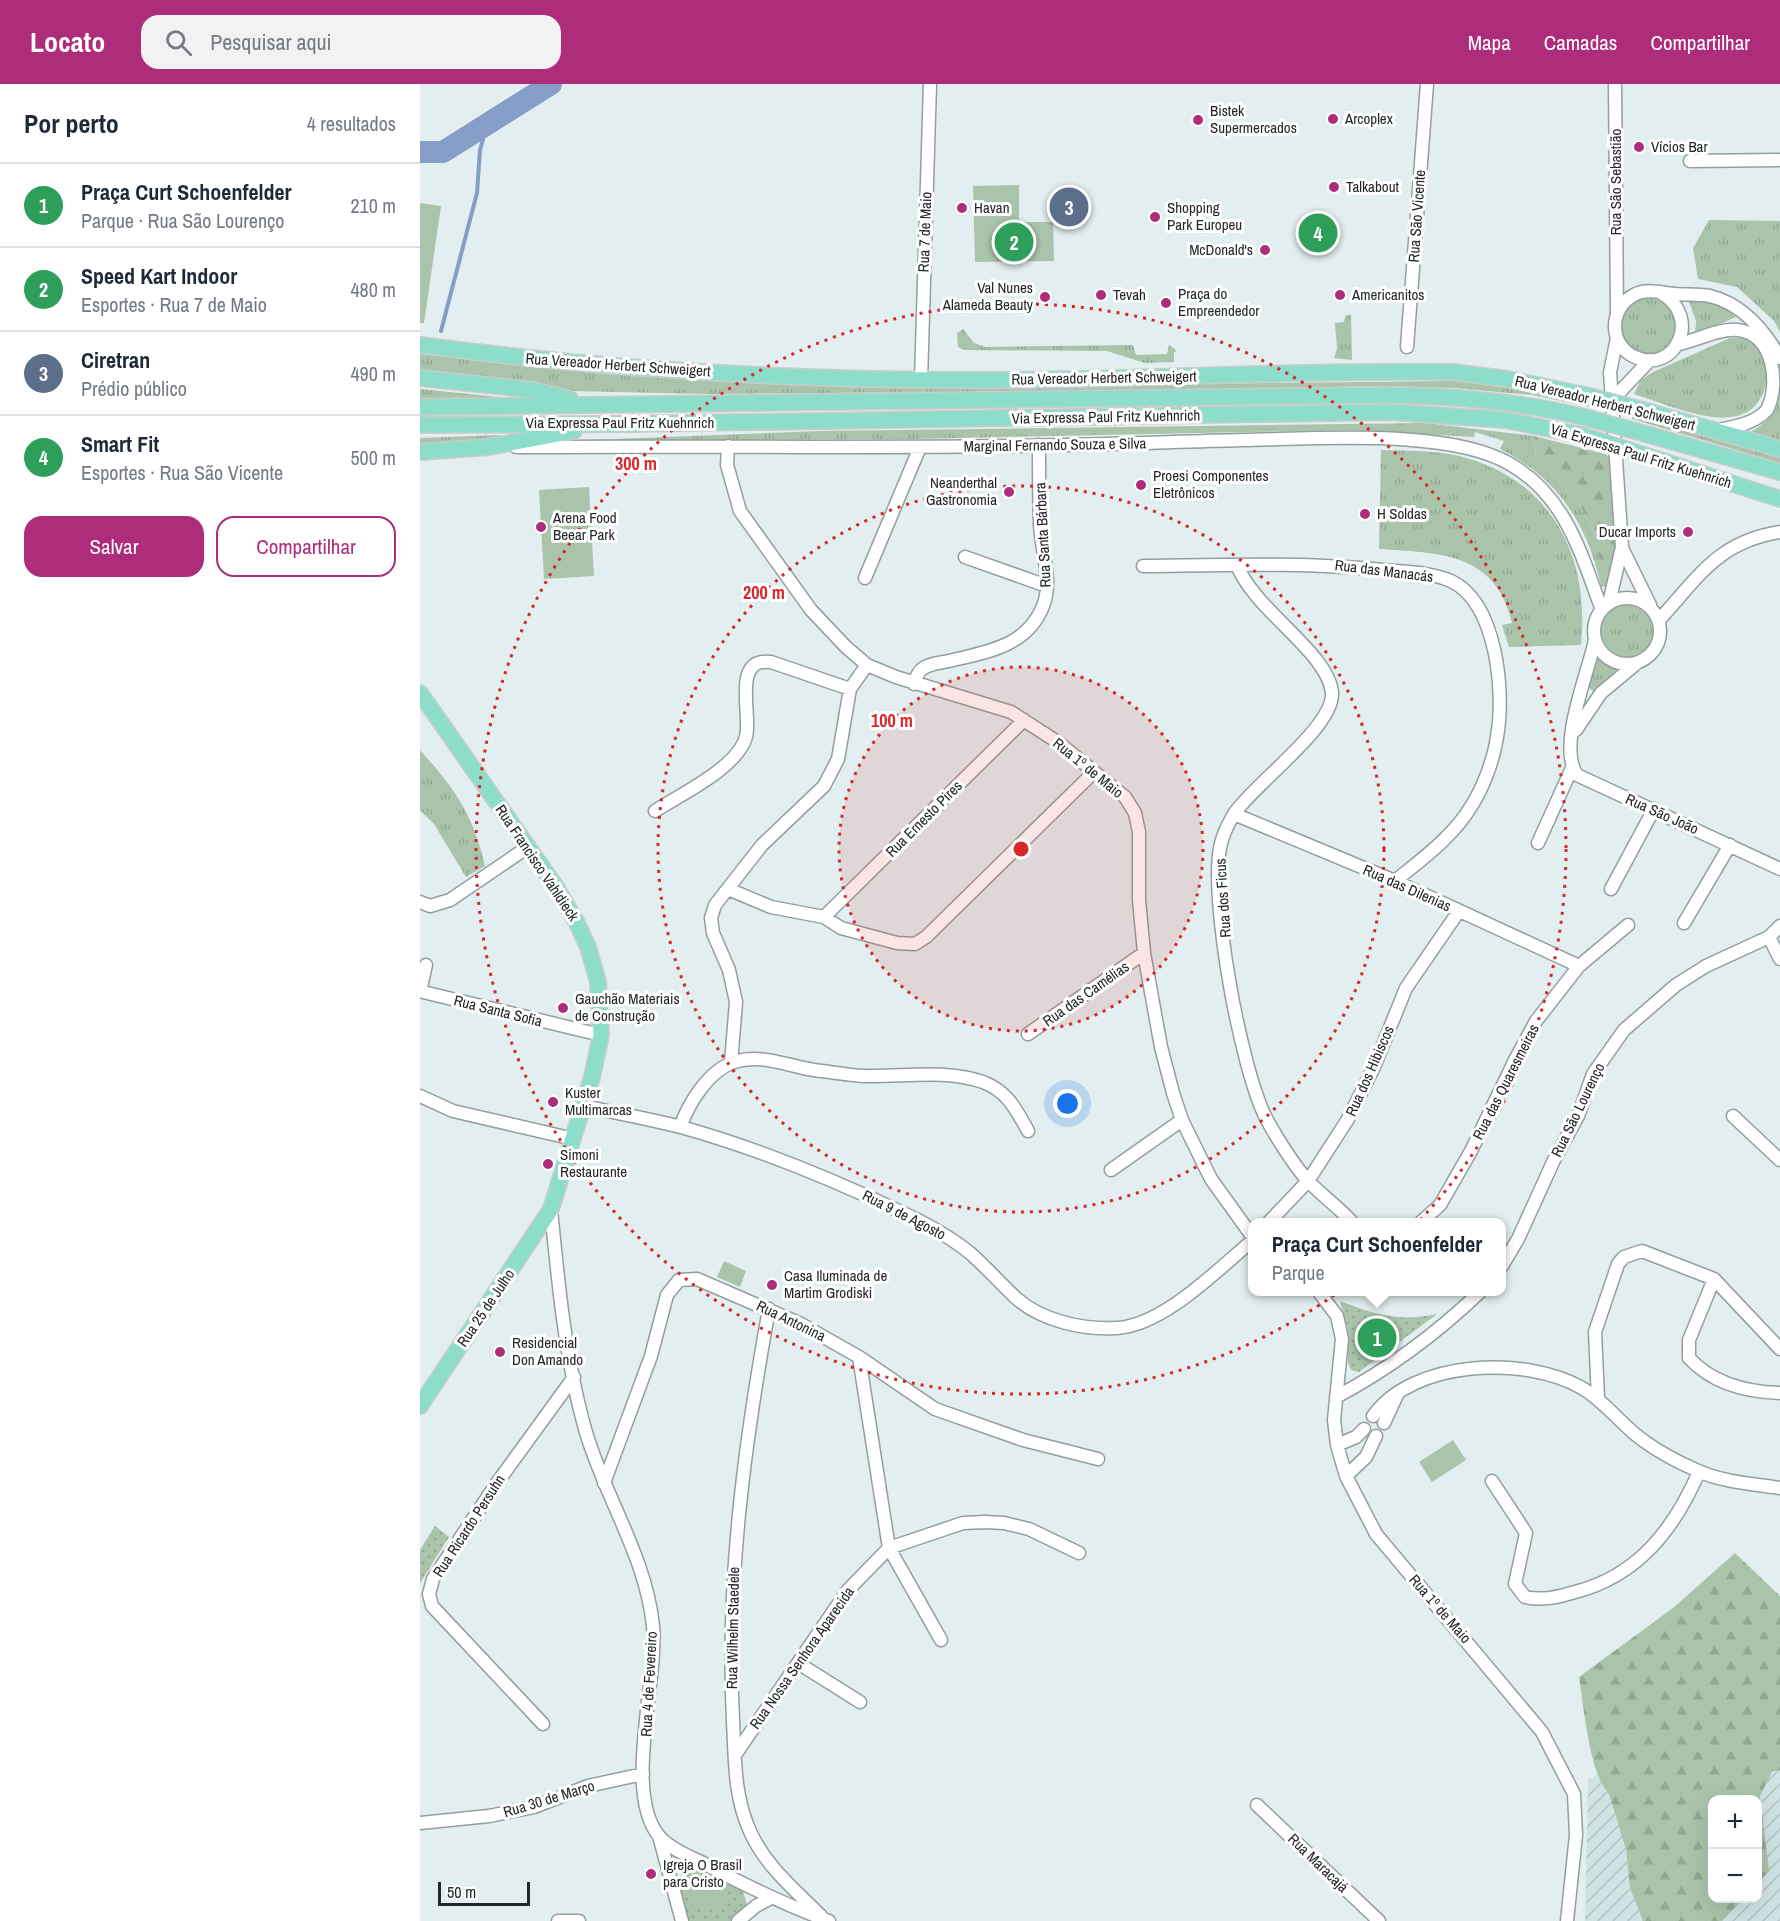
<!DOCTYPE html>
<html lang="pt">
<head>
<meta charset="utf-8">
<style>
  :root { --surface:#fff; --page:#f2f2f3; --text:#1f2937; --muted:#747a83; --line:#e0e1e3; --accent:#ad2d7a }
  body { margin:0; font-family:"Archivo Narrow",sans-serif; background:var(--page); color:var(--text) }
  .controls { position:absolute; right:18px; bottom:18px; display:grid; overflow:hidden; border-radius:12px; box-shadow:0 6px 24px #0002 }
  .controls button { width:54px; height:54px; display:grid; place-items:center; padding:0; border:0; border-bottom:2px solid var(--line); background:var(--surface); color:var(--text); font:30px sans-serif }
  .scale { position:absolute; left:18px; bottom:15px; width:92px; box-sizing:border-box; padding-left:6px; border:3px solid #232727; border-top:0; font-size:16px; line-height:21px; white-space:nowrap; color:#232727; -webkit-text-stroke:4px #fff; paint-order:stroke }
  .you { position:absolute; left:648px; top:1020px; width:21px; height:21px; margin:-15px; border:4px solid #fff; border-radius:50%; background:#1a73e8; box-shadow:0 0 0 9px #1a73e833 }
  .badge { display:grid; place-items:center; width:39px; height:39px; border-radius:50%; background:var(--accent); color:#fff; font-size:20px; font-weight:700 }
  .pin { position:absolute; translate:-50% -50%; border:3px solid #fff; box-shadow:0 2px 6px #0006 }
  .popup { position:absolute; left:828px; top:1134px; width:258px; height:78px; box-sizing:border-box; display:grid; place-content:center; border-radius:12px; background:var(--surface); filter:drop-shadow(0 2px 4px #0005); font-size:20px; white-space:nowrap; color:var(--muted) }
  .popup b { font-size:22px; color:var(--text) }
  .popup::after { content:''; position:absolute; left:50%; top:100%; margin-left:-12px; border:12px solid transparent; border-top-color:var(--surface) }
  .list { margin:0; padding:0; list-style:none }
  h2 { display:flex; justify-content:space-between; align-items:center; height:78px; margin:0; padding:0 24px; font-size:26px }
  h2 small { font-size:20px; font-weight:400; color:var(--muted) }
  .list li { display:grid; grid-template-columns:39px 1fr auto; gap:18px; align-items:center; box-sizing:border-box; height:84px; padding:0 24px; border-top:2px solid var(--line) }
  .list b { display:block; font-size:22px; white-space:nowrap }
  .list p { margin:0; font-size:20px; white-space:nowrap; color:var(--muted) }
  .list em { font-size:20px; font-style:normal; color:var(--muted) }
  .actions { display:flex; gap:12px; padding:18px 24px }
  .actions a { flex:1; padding:14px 0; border:2px solid var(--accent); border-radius:18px; text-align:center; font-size:21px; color:var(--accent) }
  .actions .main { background:var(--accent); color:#fff }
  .icon { flex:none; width:33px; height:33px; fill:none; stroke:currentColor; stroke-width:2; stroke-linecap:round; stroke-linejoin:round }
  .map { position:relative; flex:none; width:1360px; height:1837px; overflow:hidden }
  header { display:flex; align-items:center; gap:36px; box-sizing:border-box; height:84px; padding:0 30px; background:var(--accent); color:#fff }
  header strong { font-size:28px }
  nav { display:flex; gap:33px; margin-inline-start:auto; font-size:21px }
  .search { width:420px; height:54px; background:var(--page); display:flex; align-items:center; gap:15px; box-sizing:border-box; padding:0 21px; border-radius:18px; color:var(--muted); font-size:22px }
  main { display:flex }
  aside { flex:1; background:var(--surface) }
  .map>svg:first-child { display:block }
  .industrial { fill:url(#industrial-furrows); fill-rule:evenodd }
  .grass { fill:url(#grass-tufts) }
  .forest { fill:url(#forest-firs) }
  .park { fill:url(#park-dots) }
  .garden { fill:#aac4ab }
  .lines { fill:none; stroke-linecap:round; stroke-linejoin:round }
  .stream { stroke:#869dc7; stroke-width:4 }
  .river { stroke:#869dc7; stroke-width:22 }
  .minor-casing { stroke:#949e9f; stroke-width:15 }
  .major-casing { stroke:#cacbcb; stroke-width:18 }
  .minor { stroke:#fff; stroke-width:12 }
  .major { stroke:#8dddcb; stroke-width:15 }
  .major-bridge-casing { stroke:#cacbcb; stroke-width:18; stroke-linecap:butt }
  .major-bridge { stroke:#8dddcb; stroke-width:15 }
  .ring { fill:none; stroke:#d62828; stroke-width:3; stroke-dasharray:3 6 }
  .poi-dot { fill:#ad2d7a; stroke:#fff; stroke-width:2 }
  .labels { text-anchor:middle; stroke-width:6; stroke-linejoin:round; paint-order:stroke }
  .poi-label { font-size:15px; fill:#232727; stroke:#fff; text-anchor:start }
  .street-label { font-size:15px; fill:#232727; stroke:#fff }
  .centre { fill:#d62828; stroke:#fff; stroke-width:3 }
  .ring-label { font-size:18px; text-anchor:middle; font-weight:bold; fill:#d62828; stroke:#fff; stroke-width:6; stroke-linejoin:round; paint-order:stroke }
</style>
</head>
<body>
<header>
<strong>Locato</strong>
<div class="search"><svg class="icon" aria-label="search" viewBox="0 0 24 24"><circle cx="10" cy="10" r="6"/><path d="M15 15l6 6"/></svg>Pesquisar aqui</div>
<nav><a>Mapa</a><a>Camadas</a><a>Compartilhar</a></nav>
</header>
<main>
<aside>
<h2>Por perto<small>4 resultados</small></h2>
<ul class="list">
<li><span class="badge" style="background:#2e9e5b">1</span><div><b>Praça Curt Schoenfelder</b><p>Parque · Rua São Lourenço</p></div><em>210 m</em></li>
<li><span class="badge" style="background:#2e9e5b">2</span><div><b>Speed Kart Indoor</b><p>Esportes · Rua 7 de Maio</p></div><em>480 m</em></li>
<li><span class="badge" style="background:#5c6f8a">3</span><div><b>Ciretran</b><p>Prédio público</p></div><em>490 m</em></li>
<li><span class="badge" style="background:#2e9e5b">4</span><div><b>Smart Fit</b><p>Esportes · Rua São Vicente</p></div><em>500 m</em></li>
</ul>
<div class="actions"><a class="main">Salvar</a><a>Compartilhar</a></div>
</aside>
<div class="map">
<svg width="1360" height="1837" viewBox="0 0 1360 1837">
  <defs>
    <pattern id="industrial-furrows" width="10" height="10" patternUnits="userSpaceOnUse" patternTransform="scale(1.5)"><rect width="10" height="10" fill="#cfe3e5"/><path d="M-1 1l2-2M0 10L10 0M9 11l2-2" fill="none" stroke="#b1c3c4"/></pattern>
    <pattern id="grass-tufts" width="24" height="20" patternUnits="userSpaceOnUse" patternTransform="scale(1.5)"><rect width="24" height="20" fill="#aac4ab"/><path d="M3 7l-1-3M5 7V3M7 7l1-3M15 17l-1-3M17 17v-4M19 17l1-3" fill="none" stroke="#92a893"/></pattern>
    <pattern id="forest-firs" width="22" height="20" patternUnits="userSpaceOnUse" patternTransform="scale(1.5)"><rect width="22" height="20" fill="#aac4ab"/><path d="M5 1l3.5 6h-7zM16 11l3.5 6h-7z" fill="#92a893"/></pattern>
    <pattern id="park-dots" width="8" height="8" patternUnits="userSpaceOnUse" patternTransform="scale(1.5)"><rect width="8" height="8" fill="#aac4ab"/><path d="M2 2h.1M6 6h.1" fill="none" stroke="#92a893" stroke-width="1.8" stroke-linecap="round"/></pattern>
  </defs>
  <rect width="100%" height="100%" fill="#e2eeef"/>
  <path class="industrial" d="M1360,1566V1837H1165L1168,1697ZM1292,1716H1338V1814H1292Z"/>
  <path class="grass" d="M1289,136L1360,137V248L1354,237L1317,203L1278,195L1273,164Z
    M1200 242a28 28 0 1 1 56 0a28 28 0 1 1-56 0Z
    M1268,215L1296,218L1316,233L1275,251L1276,237Z
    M926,231H931L932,276L914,274L917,265L915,239L924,238Z
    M543,245L554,259L565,263L713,261L716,271L747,270L749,261L757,267L754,268V278L725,279L687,267L544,266L538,263L537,249Z
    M1310,254H1327C1342,267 1349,278 1346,298C1335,362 1252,322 1214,310L1221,296L1233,288Z
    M0,270L183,290L286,296L568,302L1035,297L1093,302L1188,323L1187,327L1113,311L1034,304L963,302L767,306L287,310L150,307L0,290Z
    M0,305L89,314L0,315Z
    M1360,309V359L1329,349C1347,338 1357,331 1360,309Z
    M1213,330L1360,372V379L1212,335Z
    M1005,339L1114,352L1116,375L1157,416L1176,451L1181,478L1196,482L1187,503L1181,502C1168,441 1138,394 1080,365L1084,357L1055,348L1054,353L928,346L493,355L142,357L401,347Z
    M80,351L79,355L0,361V354Z
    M961,366C987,367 1014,366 1039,372C1131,395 1170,471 1161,561L1089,563L1082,541L1092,539C1076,468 1019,469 959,465Z
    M1181 546a27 27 0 1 1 54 0a27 27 0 1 1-54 0Z
    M1177,573L1190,583L1202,586L1175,609L1169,604Z
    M0,666C35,705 53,730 65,782L46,793L14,740L0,726Z"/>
  <path class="forest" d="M1114,352L1185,370L1192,376L1199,459L1196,482H1184L1180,478L1176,451L1157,416L1116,375Z
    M1315,1469L1360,1512V1686L1352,1688L1340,1712L1349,1787L1338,1799V1716H1292V1814L1323,1815L1302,1837H1223L1210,1804L1206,1765L1189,1710C1169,1689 1164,1623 1159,1593L1253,1524Z"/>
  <path class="park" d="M920,1217C956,1231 979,1238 1017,1230L939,1288L931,1286L928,1279V1245Z
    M15,1442L29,1453L0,1499V1466Z
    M266,1785L277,1786L323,1807L327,1821L311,1837H268C263,1820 250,1798 266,1785Z"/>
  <path class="garden" d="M599,101V138H633L634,177L555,178L553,102Z
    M0,119L21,122L4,239H0Z
    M169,403L174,492L124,495L119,406Z
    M304,1177L326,1187L320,1203L297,1193Z
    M1033,1356L1046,1376L1012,1398L999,1378Z
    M277,1786C293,1794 308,1797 309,1816L302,1823L284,1829C270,1824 263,1809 266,1795Z"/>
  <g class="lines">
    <path class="stream" d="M21,247L57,109L60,66L68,38"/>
    <path class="river" d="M0,68H23L131,0"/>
    <defs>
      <path id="minor" d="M1195,0L1197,229
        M1270,77L1360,76
        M1241,209C1283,233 1255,291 1215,273C1188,261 1189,224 1214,211C1226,204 1241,209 1254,210C1266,211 1279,210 1290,212C1322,220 1345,247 1360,274
        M1256,261C1275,257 1299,244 1318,246C1354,250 1360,300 1347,326C1334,340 1314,343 1297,346
        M987,263L1007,0
        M501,296L510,0
        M1193,315L1230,276
        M308,362L307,381L320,427L391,526L426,563L447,581L476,593L591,628L639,659L705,713L715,729L719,748V816L724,869L741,963L753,1009L762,1036L791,1095L832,1152
        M96,363C262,362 427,364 592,362C669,361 746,358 822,356C894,355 1029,344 1090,380C1146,412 1161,470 1182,526
        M1203,466L1230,521
        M545,473L627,502
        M817,481C834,526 909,569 912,609C914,643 834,700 814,730C808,740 802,752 800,764C790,818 821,985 846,1034C856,1053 875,1083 889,1098C903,1112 919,1124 932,1138
        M723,482C804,481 883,478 964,486C985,488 1011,488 1031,497C1077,519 1085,608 1077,653C1074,674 1064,702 1052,721C1034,752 1002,775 975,797
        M445,494L500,363
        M1174 547a33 33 0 1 1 66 0a33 33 0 1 1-66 0Z
        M1189,519L1202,463L1190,288L1197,254
        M1239,536C1278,494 1297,458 1360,448
        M1175,556C1168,590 1137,662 1157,691L1360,785
        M494,600C496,594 497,589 502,585C510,579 520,579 529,577C566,568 607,563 623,522C633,498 621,466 620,440C619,414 619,388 619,361
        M1156,646L1181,609L1217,579
        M235,727C261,710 317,684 326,653C332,630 311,573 351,578L430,605
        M814,730L975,797L1159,882
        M1118,759L1152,684
        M308,805L351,823L404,833L421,844L477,859L495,860L506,853L674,688
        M1191,805L1234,725
        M0,818L10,822L30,816L108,763
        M404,833L604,636
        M1264,839L1310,761
        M1349,853L1360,875
        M6,881L1,903L3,908L181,951
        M608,950L724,869
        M311,979L316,918L309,886L293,849L291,834L295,821L342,761L404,702L418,675L430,605L447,581
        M0,1012L33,1027L154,1055
        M164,1022C196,1029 229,1035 261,1043C336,1064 410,1094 481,1128C505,1139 529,1152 550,1169C566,1183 580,1199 596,1214C622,1237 663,1246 697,1244C744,1241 797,1186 832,1157
        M1313,1032L1360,1076
        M260,1043C269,1019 288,987 314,978C340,969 368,982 394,986C411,988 428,991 444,992C484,993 524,985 563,998C587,1007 596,1025 608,1047
        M691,1086L762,1036
        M131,1125C138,1198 145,1273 165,1345C184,1412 226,1472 233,1542C238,1596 203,1709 239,1752C250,1765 271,1773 285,1780C326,1802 366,1821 409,1837
        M849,1138L888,1097L928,1035L954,983L986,904L1039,827
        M1001,1138L1020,1121L1051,1067L1095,976L1116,937L1159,882L1208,841
        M1082,1182L1098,1155L1134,1076L1158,1032L1173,990L1204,946L1256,901L1286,882L1349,853L1360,842
        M1294,1195L1269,1256V1274C1292,1299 1327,1308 1360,1309
        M899,1208L917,1232L922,1255L914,1336L917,1361L926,1392L956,1450L1122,1648L1154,1710L1156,1751L1147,1837
        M349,1225C324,1362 306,1498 313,1637C315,1674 314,1711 329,1745C344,1781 374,1805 401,1832
        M439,1273L469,1464L521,1556
        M916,1313C969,1285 1017,1249 1060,1208
        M1178,1315L1175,1248L1198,1180L1204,1173L1222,1167L1294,1195L1360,1265
        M953,1332C993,1276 1105,1271 1162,1304C1186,1318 1202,1342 1224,1357C1240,1369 1258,1378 1276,1386C1301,1398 1333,1400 1360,1404
        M964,1339L978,1309
        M917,1361L936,1353L944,1345
        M926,1392L946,1373L956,1352
        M1072,1397L1106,1449L1095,1500L1105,1513C1123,1517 1138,1513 1155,1508C1218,1492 1254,1445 1279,1388
        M184,1399L231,1272L247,1211L259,1196L277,1195L381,1240L439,1273L515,1325L603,1356L678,1375
        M378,1579L440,1618
        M123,1640L12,1522L9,1510L13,1495L77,1399L154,1293
        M315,1671L428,1506L469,1464L543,1439L565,1438L584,1439L609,1445L659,1469
        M837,1721L959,1837
        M0,1739L69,1732L114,1723L168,1702L223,1690
        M239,1752L262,1837
        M138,1837H159
        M318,1837L336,1822L351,1814"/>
      <path id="major" d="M0,261C194,287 390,297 586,296C735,295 884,286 1033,288L1087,295L1169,312
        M0,294L113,306L150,315
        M0,323L968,311C1035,312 1099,317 1164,333
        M1230,328L1360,365
        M0,341L208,340L971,328L1085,336L1161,351
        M1226,350L1360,388
        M0,368L68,363L154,347
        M1221,370L1360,415
        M0,609L136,803L157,839L168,863L178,898L181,951L172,993L131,1125L0,1322"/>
    </defs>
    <use href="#minor" class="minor-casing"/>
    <use href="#major" class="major-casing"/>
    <use href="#minor" class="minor"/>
    <use href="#major" class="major"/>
    <defs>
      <path id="major-bridge" d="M1169,312L1230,328
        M1164,333L1226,350
        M1161,351L1221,370"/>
    </defs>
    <use href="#major-bridge" class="major-bridge-casing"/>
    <use href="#major-bridge" class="major-bridge"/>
  </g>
  <circle cx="601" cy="765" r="182" fill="#d62828" fill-opacity=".12"/>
  <g class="ring">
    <circle cx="601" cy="765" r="182"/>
    <circle cx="601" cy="765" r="363"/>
    <circle cx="601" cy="765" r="545"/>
  </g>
  <g class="poi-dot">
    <circle cx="913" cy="35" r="6"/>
    <circle cx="778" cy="36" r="6"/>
    <circle cx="1219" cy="63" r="6"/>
    <circle cx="914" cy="103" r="6"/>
    <circle cx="542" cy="124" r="6"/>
    <circle cx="735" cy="133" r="6"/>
    <circle cx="845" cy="166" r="6"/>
    <circle cx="681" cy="211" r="6"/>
    <circle cx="920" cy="211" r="6"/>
    <circle cx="625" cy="213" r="6"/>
    <circle cx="746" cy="219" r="6"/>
    <circle cx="721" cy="401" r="6"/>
    <circle cx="589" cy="408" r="6"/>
    <circle cx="945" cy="430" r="6"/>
    <circle cx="121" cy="443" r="6"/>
    <circle cx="1268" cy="448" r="6"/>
    <circle cx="143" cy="924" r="6"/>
    <circle cx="133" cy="1018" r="6"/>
    <circle cx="128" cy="1080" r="6"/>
    <circle cx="352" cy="1201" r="6"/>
    <circle cx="80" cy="1268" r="6"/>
    <circle cx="231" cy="1790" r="6"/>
  </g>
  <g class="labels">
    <g class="poi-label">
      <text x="790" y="32">Bistek<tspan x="790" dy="17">Supermercados</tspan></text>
      <text x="925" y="40">Arcoplex</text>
      <text x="1231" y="68">Vícios Bar</text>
      <text x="926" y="108">Talkabout</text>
      <text x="554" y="129">Havan</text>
      <text x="747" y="129">Shopping<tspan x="747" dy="17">Park Europeu</tspan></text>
      <text x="833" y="171" text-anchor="end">McDonald's</text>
      <text x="613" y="209" text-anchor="end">Val Nunes<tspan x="613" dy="17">Alameda Beauty</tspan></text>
      <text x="758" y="215">Praça do<tspan x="758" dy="17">Empreendedor</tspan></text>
      <text x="693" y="216">Tevah</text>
      <text x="932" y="216">Americanitos</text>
      <text x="733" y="397">Proesi Componentes<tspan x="733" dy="17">Eletrônicos</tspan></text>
      <text x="577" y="404" text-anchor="end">Neanderthal<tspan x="577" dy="17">Gastronomia</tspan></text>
      <text x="957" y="435">H Soldas</text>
      <text x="133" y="439">Arena Food<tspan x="133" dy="17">Beear Park</tspan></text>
      <text x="1256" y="453" text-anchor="end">Ducar Imports</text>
      <text x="155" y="920">Gauchão Materiais<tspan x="155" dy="17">de Construção</tspan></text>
      <text x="145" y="1014">Kuster<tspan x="145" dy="17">Multimarcas</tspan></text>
      <text x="140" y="1076">Simoni<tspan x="140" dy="17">Restaurante</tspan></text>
      <text x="364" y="1197">Casa Iluminada de<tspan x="364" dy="17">Martim Grodiski</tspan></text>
      <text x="92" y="1264">Residencial<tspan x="92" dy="17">Don Amando</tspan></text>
      <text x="243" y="1786">Igreja O Brasil<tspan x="243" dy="17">para Cristo</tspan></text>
    </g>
    <g class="street-label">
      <text transform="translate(1196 98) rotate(-90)" y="5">Rua São Sebastião</text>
      <text transform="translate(997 132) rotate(-86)" y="5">Rua São Vicente</text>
      <text transform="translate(505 148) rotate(-88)" y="5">Rua 7 de Maio</text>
      <text transform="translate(198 281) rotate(4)" y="5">Rua Vereador Herbert Schweigert</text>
      <text transform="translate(684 294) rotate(-1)" y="5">Rua Vereador Herbert Schweigert</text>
      <text transform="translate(1185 319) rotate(14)" y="5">Rua Vereador Herbert Schweigert</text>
      <text transform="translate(686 333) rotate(-1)" y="5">Via Expressa Paul Fritz Kuehnrich</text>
      <text x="200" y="344">Via Expressa Paul Fritz Kuehnrich</text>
      <text transform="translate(635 361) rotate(-1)" y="5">Marginal Fernando Souza e Silva</text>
      <text transform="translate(1221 372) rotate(17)" y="5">Via Expressa Paul Fritz Kuehnrich</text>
      <text transform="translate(623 451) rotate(-93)" y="5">Rua Santa Bárbara</text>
      <text transform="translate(964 487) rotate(7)" y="5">Rua das Manacás</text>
      <text transform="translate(668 684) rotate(39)" y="5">Rua 1º de Maio</text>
      <text transform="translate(1242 730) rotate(24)" y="5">Rua São João</text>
      <text transform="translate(504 735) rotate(-45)" y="5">Rua Ernesto Pires</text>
      <text transform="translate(117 779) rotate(56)" y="5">Rua Francisco Vahldieck</text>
      <text transform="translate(987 804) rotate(24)" y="5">Rua das Dilenias</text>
      <text transform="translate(803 814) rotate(-94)" y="5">Rua dos Ficus</text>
      <text transform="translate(666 910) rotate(-35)" y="5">Rua das Camélias</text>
      <text transform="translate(78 927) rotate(14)" y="5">Rua Santa Sofia</text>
      <text transform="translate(950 987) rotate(-66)" y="5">Rua dos Hibiscos</text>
      <text transform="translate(1086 998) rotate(-63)" y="5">Rua das Quaresmeiras</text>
      <text transform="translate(1158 1026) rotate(-64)" y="5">Rua São Lourenço</text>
      <text transform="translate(484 1131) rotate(27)" y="5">Rua 9 de Agosto</text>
      <text transform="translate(66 1224) rotate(-56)" y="5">Rua 25 de Julho</text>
      <text transform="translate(371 1237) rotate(26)" y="5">Rua Antonina</text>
      <text transform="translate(49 1442) rotate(-57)" y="5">Rua Ricardo Persuhn</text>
      <text transform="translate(1020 1525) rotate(49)" y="5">Rua 1º de Maio</text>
      <text transform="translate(313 1544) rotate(-89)" y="5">Rua Wilhelm Staedele</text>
      <text transform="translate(382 1574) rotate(-55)" y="5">Rua Nossa Senhora Aparecida</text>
      <text transform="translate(229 1600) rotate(-87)" y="5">Rua 4 de Fevereiro</text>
      <text transform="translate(129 1715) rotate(-17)" y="5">Rua 30 de Março</text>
      <text transform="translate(898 1779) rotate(44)" y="5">Rua Maracajá</text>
    </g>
  </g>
  <circle cx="601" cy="765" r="9" class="centre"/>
  <g class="ring-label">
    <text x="216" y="386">300 m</text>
    <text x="344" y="515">200 m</text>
    <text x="472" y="643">100 m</text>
  </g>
</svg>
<div class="controls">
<button>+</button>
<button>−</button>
</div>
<div class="scale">50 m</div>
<div class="you"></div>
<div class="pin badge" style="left:957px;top:1254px;background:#2e9e5b">1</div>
<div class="popup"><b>Praça Curt Schoenfelder</b>Parque</div>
<div class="pin badge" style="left:594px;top:158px;background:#2e9e5b">2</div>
<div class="pin badge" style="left:649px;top:123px;background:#5c6f8a">3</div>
<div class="pin badge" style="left:898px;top:149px;background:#2e9e5b">4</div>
</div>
</main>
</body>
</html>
